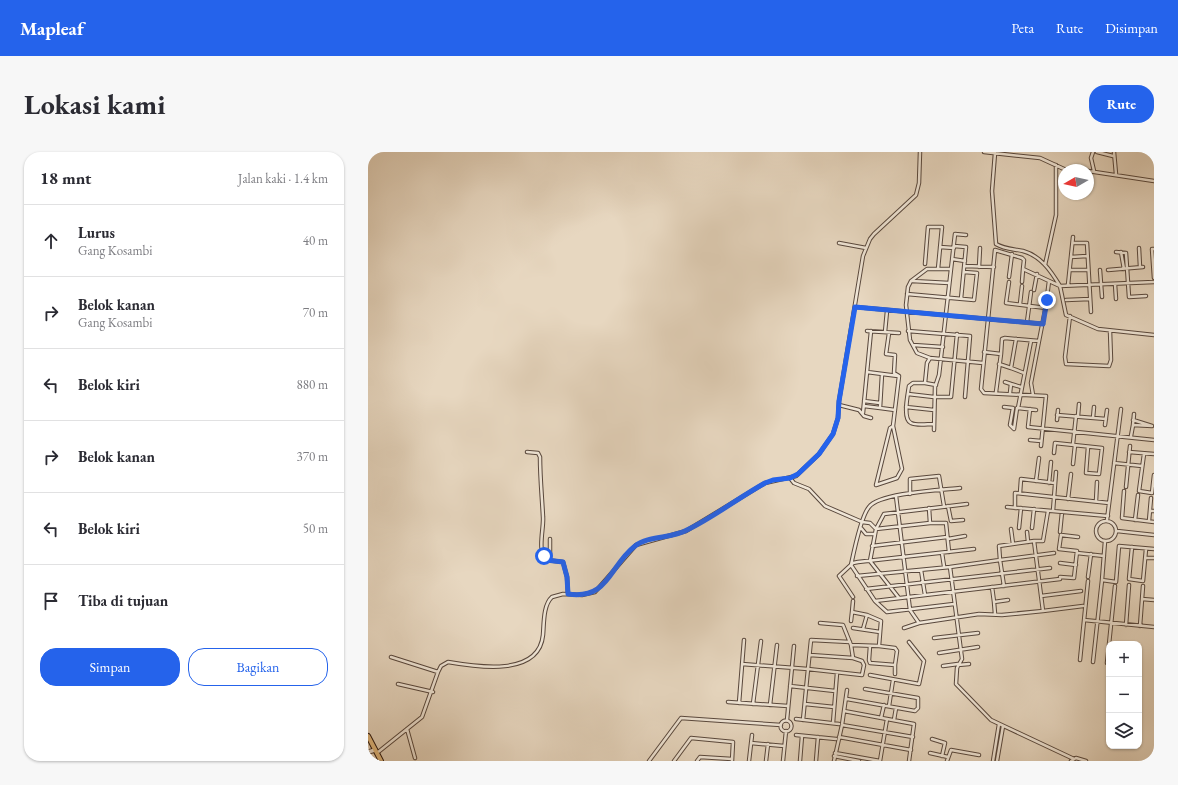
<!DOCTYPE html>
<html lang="id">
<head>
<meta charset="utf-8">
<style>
  :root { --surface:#fff; --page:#f7f7f7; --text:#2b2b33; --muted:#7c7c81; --line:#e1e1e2; --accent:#2563eb }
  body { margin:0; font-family:"EB Garamond",serif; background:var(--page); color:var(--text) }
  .controls { position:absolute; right:12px; bottom:12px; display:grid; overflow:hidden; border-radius:8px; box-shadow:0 1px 3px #0004 }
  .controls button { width:36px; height:36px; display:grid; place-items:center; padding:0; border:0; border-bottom:1px solid var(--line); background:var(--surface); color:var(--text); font:20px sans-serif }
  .compass { position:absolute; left:690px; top:12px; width:36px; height:36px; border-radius:50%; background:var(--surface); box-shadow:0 1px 3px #0004; rotate:261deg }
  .stop { position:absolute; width:12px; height:12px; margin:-9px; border:3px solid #2563eb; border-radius:50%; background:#fff }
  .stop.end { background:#2563eb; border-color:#fff; box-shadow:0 1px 4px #0008 }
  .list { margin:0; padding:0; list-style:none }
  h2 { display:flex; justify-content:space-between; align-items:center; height:52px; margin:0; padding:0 16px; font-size:17px }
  h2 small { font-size:13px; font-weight:400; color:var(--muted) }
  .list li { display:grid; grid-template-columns:26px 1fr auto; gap:12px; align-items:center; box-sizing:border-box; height:72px; padding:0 16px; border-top:1px solid var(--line) }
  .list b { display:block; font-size:15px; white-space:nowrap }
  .list p { margin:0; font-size:13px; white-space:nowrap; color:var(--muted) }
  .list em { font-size:13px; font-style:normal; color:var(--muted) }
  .actions { display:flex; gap:8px; padding:12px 16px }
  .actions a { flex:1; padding:9px 0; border:1px solid var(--accent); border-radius:16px; text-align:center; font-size:14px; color:var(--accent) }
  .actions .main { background:var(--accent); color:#fff }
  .icon { flex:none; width:22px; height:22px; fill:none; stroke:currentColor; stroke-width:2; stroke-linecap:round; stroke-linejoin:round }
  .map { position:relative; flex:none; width:786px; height:609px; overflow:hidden; border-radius:16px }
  header { display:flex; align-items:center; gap:24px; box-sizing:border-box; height:56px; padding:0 20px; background:var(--accent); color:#fff }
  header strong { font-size:19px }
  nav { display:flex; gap:22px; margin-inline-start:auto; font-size:14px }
  .intro { display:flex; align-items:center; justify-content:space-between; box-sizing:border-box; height:96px; padding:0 24px }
  h1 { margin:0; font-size:28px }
  .button { padding:10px 18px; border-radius:16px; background:var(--accent); color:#fff; font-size:14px; font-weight:700 }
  main { display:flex; gap:24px; padding:0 24px }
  aside { flex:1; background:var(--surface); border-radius:16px; box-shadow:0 1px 3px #0004 }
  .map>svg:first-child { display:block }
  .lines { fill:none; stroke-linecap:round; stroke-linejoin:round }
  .minor-casing { stroke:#59483d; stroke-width:4.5 }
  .tertiary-casing { stroke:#59483d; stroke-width:5.5 }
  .primary-casing { stroke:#2a1811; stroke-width:6 }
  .minor { stroke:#efe5d6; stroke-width:2.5 }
  .tertiary { stroke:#efe5d6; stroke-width:3.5 }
  .primary { stroke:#e4bc80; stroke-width:4 }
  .route { stroke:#2563eb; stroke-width:5 }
</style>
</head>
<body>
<header>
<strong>Mapleaf</strong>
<nav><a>Peta</a><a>Rute</a><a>Disimpan</a></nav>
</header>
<div class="intro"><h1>Lokasi kami</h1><a class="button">Rute</a></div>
<main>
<aside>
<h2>18 mnt<small>Jalan kaki · 1.4 km</small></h2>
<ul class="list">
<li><svg class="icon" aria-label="ahead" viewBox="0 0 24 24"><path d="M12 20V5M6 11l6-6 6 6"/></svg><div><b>Lurus</b><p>Gang Kosambi</p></div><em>40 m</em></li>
<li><svg class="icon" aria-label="right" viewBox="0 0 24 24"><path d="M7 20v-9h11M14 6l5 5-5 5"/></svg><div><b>Belok kanan</b><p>Gang Kosambi</p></div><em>70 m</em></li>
<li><svg class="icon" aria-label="left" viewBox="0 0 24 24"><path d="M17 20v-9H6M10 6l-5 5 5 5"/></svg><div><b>Belok kiri</b></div><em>880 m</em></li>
<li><svg class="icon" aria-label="right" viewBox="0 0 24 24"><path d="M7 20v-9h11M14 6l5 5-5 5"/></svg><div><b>Belok kanan</b></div><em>370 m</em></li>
<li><svg class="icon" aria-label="left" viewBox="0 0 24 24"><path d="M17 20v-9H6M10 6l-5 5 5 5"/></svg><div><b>Belok kiri</b></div><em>50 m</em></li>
<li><svg class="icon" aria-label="arrive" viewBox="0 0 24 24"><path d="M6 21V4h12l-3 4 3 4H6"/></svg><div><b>Tiba di tujuan</b></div></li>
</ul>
<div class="actions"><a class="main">Simpan</a><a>Bagikan</a></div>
</aside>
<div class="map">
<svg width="786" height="609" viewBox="0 0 786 609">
  <rect width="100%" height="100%" fill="#e7d7c0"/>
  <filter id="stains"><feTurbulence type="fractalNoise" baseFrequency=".005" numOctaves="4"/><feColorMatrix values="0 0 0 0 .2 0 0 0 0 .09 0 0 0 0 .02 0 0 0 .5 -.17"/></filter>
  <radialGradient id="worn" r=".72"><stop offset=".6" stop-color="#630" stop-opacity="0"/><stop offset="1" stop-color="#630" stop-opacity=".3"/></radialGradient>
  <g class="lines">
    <defs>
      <path id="minor" d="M616,0L672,6L696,17L706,18
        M725,0L723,6L726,19
        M729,0L745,4
        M746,0L748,22
        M627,1L624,39L628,92C636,97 645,97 655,99C673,104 683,119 692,134L786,130
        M720,19L786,29
        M471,91L498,96
        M705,91H719L723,160
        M586,94L598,95L593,147
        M572,95L586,96
        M771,96L772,115
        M786,97H784L786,126
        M748,100L758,101L761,145L778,144
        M753,100L756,117
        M703,105L719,104
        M584,107L597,109
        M557,112L560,75H574L570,117
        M677,113L688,63V13
        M597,114L626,115
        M611,115L612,96
        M702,118H720
        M732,118L734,145
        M740,118L775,115
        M641,125L644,102
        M544,129L581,131
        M641,130L638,151L678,156
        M654,130L655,117
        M747,132L748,147
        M700,133L705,85
        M666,138L669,122
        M539,142L606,148L609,121L596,120
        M679,145L681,129
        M698,148L722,147
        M652,152L654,134
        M487,155L675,172
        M702,164L697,205L698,212L741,214L743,208L742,179
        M659,170L663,140
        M499,179L531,181
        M540,179L602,184L597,245
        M517,180L519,159
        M521,181L518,202L527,203L526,221L531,224L525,274L534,317L529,326L508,333L522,276L525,274
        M648,187L643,216L656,221
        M545,193L575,195
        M616,200L633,202L634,187L637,186L671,189L679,148
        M562,206L615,211
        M631,212L643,216
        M499,220L530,224
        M514,222L512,256L527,258
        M637,230L643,232
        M557,231L568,233
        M628,240L633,202
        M642,241L643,232L653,235
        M540,242L566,245H583L589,182
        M665,243L663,231L671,189
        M496,249L512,251
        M471,253L491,258L496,264L503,266
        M496,254L512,256
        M538,255L566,258
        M636,255L645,256
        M645,256L642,273L646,277L649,256
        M650,256L663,189
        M650,256L668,258
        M662,257L660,275L786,288
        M495,261L503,179
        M689,263L738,267
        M710,264L711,252
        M725,266L726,255
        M689,268L690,258
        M566,272C559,272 549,274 543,271C534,267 540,242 541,234L545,231H557L559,211L562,206L549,201L542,188L538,153L540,135L543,129L559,117H583
        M737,273L739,258
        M765,273L766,262
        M566,278L567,235L571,223L587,82L598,83
        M763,284L765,273L784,274L765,268
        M662,288L673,289
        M705,292L708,264
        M673,294L678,244L616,241L613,237L627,98L654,106L656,108L655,117L692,134L698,163L730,177L786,183
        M159,300L170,301L172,305C172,325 174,345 175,365C176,376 169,399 178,408L195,410L199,425L200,442
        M761,300L786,302
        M686,301L687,291L734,296L731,322L718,321L720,295
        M776,302L771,339L784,341L786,323
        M746,311L774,314
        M705,312L707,293
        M422,326L426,331L441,337L457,354L494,370L502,371L508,377
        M668,329L671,306
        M681,331L683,310
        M758,335L762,294
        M756,339L754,366L786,370
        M652,341L653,327L687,331
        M542,342V327L571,324L576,354
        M528,344L542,458L551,471L611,462L634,463L675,459
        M700,347L703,322
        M728,349L729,330
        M580,354L583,369L595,368
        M639,355L740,364
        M647,356V341L741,351
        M685,359L688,320
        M782,359H786
        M739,368L753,257
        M767,368L770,343
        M728 379a10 10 0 1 1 20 0a10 10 0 1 1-20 0Z
        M781,369L783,346
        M563,371H578L581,400
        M493,376L498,382H507
        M651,376L653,356
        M664,376L666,357
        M508,377L562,371L561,356
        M643,377L645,392
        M749,379L786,383
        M659,380L660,390
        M692,380L694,360
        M182,387V408
        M580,387L597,384
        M666,389H675L680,359
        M737,389L734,428L748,430L751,394L786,397
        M504,394L579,385
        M764,395L761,427L775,429L778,397
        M574,401L576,414
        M686,401L632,408L631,394L666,389C669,412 672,436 675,459L715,454
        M709,401L736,404
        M778,406H786
        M692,411L708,413
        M483,413C486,399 493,364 501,355C511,341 573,338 592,336
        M483,413L507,449L519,460L586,452
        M553,418L557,443
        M489,424L582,415
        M692,425L706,426L709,399L691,397L693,383L710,385
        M720,425L723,402
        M636,434L632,408L582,415L594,507L589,516L588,532L623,568L706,607
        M624,435L626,450L640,448
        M498,437L682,416
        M673,444L713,439
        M485,445L471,424L485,411L490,410L606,397
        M531,446L502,409L508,377L516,362L599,352
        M774,447L786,448
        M507,449L692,427
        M626,450L627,462
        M484,460L485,449
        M716,468L786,475
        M483,469L484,460L499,463L513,469L511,494L483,493
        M758,473L761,433
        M772,474L775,434
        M485,476L512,480
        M536,476L551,471
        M495,477L499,463
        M566,486L610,481
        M741,492L747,434
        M502,494L501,508L502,511L527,513L529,499L527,496L511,494
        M571,501L610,495
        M442,503L485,506L483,493L475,473L452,471
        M23,505L70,520
        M712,508L720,429
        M725,510L734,428
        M739,511L741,493
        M374,512L440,517L443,488L482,490
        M590,513L601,512
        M575,514L590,512
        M527,522V513
        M502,523L551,532L556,509L541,490
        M30,532L65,540
        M422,534L467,539
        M479,547L547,559L550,556V546L497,537
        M360,550L420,554
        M371,551L376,488
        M385,552L393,489
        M437,552L466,555
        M402,553L409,493
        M521,554L525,528
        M476,559L546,572L541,609
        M513,566L516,553
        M428,567L471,572
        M419,568L426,494
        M435,568L440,517L494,523L496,513L494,509L485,506
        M526,568L528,556
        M412.5 574a5.5 5.5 0 1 1 11 0a5.5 5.5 0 1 1-11 0Z
        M465,571L469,521
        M474,573L545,585
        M39,577L47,606
        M428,583L468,587
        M471,585L543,598
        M564,587L577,591L574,604
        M383,591L416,594
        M9,601L54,565L70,520L73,514L80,510C109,515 171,525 175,483C176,472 175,453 184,445L195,442L214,443L227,440L268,393L318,379L397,331L428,324L451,302L465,282L470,266L471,249L495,104L502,87L506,82L548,43L551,31L552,0
        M467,601L512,609
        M562,601L580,605
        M466,604L491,609
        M281,609L313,566L413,573
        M306,609L323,586L365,590L364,609
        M329,609L332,605L364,607
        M381,609L384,583
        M398,609L400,592
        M415,609L418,579
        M432,609L434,584
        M448,609L450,585
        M466,609L474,573L479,538
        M512,609L519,567
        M579,609L583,598L611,603
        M625,609L631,572
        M629,609L635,574
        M703,609L708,606L718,609"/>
      <path id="tertiary" d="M0,600L7,598"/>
      <path id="primary" d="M0,584L13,609"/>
    </defs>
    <use href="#minor" class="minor-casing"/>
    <use href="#tertiary" class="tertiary-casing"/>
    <use href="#primary" class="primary-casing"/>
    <use href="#minor" class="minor"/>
    <use href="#tertiary" class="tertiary"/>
    <use href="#primary" class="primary"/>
  </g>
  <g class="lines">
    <path class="route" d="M176,404L178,408L195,410L199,425L200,442C241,448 241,414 267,394C281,383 303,387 319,378C346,365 370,346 397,331L405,328L422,326L430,322L451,302L465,282L470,266L471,249L487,155L675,172L679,148"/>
  </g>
  <rect width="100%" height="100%" filter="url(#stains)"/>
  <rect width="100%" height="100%" fill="url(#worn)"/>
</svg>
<div class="controls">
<button>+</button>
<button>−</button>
<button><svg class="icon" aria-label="layers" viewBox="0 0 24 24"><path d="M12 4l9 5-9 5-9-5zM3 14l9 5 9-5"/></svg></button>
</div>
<svg class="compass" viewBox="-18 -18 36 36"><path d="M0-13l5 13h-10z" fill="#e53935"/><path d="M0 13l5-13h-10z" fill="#7c7c81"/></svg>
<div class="stop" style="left:176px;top:404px"></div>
<div class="stop end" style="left:679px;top:148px"></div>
</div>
</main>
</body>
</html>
